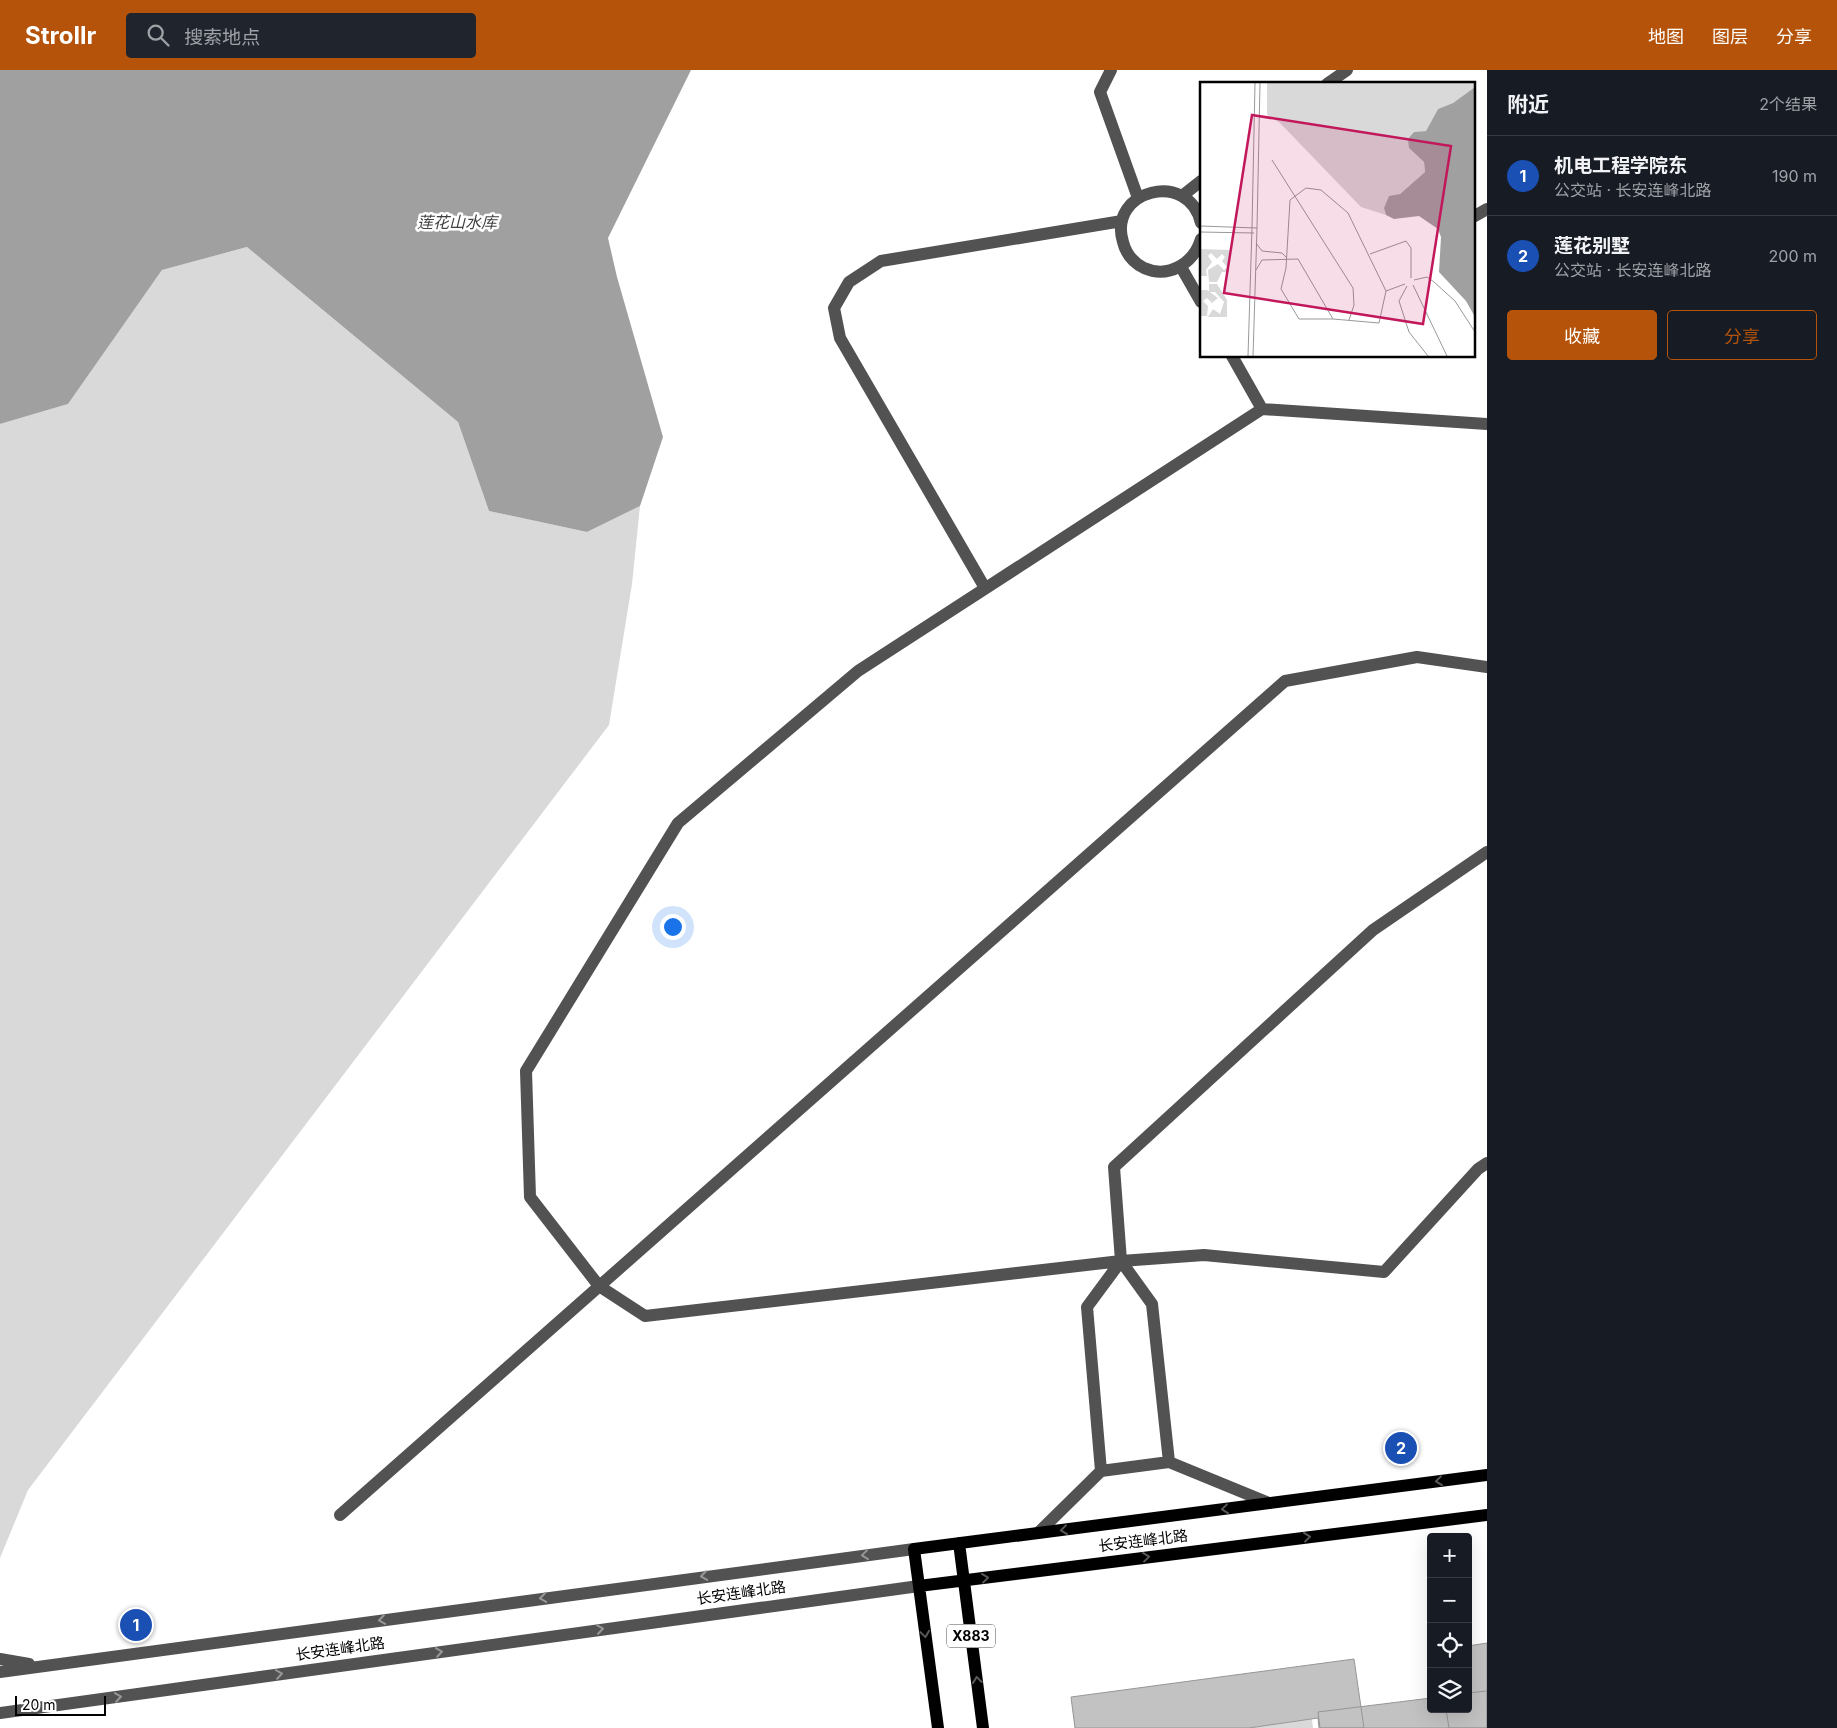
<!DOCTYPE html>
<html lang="zh">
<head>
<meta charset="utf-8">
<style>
  :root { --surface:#171b24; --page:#20242c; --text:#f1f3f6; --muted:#9ea1a6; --line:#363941; --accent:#b45309 }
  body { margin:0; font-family:Inter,"Noto Sans SC",sans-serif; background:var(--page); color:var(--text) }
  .controls { position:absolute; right:15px; bottom:15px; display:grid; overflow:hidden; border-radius:5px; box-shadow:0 5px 20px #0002 }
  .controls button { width:45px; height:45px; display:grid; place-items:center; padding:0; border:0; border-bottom:1px solid var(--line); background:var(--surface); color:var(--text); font:25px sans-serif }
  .scale { position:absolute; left:15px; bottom:12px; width:91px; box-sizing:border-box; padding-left:5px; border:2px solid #000; border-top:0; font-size:14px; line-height:18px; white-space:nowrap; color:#000; -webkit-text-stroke:4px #fff; paint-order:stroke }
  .you { position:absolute; left:672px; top:856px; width:18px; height:18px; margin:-12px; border:4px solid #fff; border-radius:50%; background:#1a73e8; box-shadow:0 0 0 8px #1a73e833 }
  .badge { display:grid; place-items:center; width:32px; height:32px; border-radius:50%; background:var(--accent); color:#fff; font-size:16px; font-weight:700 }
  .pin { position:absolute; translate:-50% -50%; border:2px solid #fff; box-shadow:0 1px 5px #0006 }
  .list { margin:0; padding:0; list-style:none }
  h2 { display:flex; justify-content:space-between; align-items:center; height:65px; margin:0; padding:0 20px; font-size:21px }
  h2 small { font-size:16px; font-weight:400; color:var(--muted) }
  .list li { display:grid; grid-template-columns:32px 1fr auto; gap:15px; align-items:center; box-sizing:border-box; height:80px; padding:0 20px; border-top:1px solid var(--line) }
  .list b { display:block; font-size:19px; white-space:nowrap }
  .list p { margin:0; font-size:16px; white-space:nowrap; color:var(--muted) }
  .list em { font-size:16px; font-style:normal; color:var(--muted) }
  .actions { display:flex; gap:10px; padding:15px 20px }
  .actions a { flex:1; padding:11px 0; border:1px solid var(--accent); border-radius:5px; text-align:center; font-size:18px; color:var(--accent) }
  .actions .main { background:var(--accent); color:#fff }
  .icon { flex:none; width:28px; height:28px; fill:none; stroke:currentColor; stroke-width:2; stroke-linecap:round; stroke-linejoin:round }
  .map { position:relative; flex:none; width:1487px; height:1658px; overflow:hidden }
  header { display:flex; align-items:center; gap:30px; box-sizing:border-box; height:70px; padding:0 25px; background:var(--accent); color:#fff }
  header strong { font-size:24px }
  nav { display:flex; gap:28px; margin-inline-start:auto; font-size:18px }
  .search { width:350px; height:45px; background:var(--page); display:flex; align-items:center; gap:12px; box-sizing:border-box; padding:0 18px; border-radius:5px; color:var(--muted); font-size:19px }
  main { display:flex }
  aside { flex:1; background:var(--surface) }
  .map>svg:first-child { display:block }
  .green { fill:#d9d9d9 }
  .water { fill:#a0a0a0 }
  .building { fill:#c2c2c2; stroke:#969696 }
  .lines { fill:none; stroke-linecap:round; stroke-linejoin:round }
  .minor { stroke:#525252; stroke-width:12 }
  .major { stroke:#000; stroke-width:12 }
  .oneway { stroke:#595959 }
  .oneway2 { stroke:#979797 }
  .labels { text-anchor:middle; stroke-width:5; stroke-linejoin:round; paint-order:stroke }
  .shield { fill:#fff; stroke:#4c4c4c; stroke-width:1 }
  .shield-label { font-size:14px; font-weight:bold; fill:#000 }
  .street-label { font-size:15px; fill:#000; stroke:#fff }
  .water-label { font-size:16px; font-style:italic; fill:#414141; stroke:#fff }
  .inset-road { fill:none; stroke:#999; stroke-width:1 }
  .view { fill:#c2185b; fill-opacity:0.15; stroke:#c2185b; stroke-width:2.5 }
  .inset-edge { fill:none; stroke:#000; stroke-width:2.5 }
</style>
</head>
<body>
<header>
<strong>Strollr</strong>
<div class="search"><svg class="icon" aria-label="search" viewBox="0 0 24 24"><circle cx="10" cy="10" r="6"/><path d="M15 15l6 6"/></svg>搜索地点</div>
<nav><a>地图</a><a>图层</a><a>分享</a></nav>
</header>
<main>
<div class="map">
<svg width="1487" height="1658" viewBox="0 0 1487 1658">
  <rect width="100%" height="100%" fill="#fff"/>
  <path class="green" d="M247,177L458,352L489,441L587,462L640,436L632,514L609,655L28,1420L0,1488V354L68,334L162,200Z
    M1312,1649L1313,1658H1249Z"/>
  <path class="water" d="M0,0H691L608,168L617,207L663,367L640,436L587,462L489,441L458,352L247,177L162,200L68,334L0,354Z"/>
  <path class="building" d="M1487,1573V1658H1449L1446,1639H1468V1576Z
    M1354,1589L1364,1658H1319L1318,1648L1249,1658H1075L1071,1627Z
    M1487,1621V1658H1320L1318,1642L1431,1628V1639H1468V1623Z"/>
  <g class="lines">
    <path class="minor" d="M1111,0L1100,22L1138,128
      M1327,14L1347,0
      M1182,126L1201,111
      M1473,147L1487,139
      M1201,153C1189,99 1107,120 1123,172C1126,184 1134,193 1144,198C1169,209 1194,193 1201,169
      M1181,197L1201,232
      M1232,286L1262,339L1487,354
      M1262,339L858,601L678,753L526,1001L530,1127L599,1216L645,1246L1121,1191L1204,1185L1384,1202L1478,1099L1487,1093
      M985,518L840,268L834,238L849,212L881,191L1122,151
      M1101,1401L1169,1392
      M1269,1433L1169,1392L1152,1234L1121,1191L1114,1097L1373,860L1487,782
      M340,1445L1285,611L1417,587L1487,597
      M1038,1463L1101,1401L1087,1237L1121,1191
      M0,1589L29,1594
      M0,1602L914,1479
      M0,1643L919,1516"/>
    <path class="major" d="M959,1473L983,1658
      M919,1516L1487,1445
      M938,1658L914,1479L1487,1405"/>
  </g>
  <defs><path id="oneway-chevron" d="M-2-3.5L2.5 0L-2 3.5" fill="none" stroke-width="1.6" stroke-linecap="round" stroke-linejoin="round" transform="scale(1.25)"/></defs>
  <g class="oneway">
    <use href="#oneway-chevron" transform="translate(1439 1411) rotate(173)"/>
    <use href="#oneway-chevron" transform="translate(1225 1439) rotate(173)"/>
    <use href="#oneway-chevron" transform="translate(1064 1460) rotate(173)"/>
    <use href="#oneway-chevron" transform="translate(1307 1467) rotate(-7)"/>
    <use href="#oneway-chevron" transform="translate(1146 1487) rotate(-7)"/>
    <use href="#oneway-chevron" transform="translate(985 1508) rotate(-7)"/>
    <use href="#oneway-chevron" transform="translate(925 1564) rotate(82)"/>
    <use href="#oneway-chevron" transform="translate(977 1610) rotate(-97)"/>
  </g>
  <g class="oneway2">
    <use href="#oneway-chevron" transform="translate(865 1485) rotate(173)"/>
    <use href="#oneway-chevron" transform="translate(704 1506) rotate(172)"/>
    <use href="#oneway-chevron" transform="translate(543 1528) rotate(172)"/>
    <use href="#oneway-chevron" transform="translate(382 1550) rotate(172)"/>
    <use href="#oneway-chevron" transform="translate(600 1559) rotate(-8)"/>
    <use href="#oneway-chevron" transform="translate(439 1582) rotate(-8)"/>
    <use href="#oneway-chevron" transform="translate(279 1604) rotate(-8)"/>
    <use href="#oneway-chevron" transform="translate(118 1627) rotate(-8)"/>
  </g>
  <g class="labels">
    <rect class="shield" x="947" y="1554.5" width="48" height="23" rx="4"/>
    <g class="shield-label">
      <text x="971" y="1571">X883</text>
    </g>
    <g class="street-label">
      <text transform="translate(1143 1471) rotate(-7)" y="5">长安连峰北路</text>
      <text transform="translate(741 1523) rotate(-8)" y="5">长安连峰北路</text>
      <text transform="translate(340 1579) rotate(-8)" y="5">长安连峰北路</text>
    </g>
    <g class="water-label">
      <text x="457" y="158">莲花山水库</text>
    </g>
  </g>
  <g transform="translate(1200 12)">
    <rect width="275" height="275" fill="#fff"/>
    <path d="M67,1H275V5L253,21L238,27L226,49L214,50L209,66L224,80L225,90L184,126L186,133L161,125L80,41L67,33ZM0,167L29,168V190H22L17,200H9L8,188L18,182L24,188L27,185L22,179L25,175L22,172L17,177L11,171L8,174L12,180L6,188L7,194H0ZM9,202H17L27,218V235H8L13,227L20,232L24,220L15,210H9ZM1,208H7L18,216L12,221L7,216L3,219L8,224L7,234H0Z" fill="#d9d9d9"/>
    <path d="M275,5V235L266,219L239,190L241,155L238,147L219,134L194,137L186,133L184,126L189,114L200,112L225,90L224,80L209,66L208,57L214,50L226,49L238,27L253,21Z" fill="#a0a0a0"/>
    <path class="inset-road" d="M72,78L153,206L154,223L149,238M0,144L57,146L53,274M52,145L55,1M57,146L60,1M0,150L54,151M56,161L62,169L82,171L87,176M170,172L206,159L211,166V196M56,188L62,178L98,177L133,237L179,241L186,209L205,202M214,198L227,195L234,200L255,219L275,250M213,203L247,274M207,204L199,219L209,250L228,274M133,237H99L81,207L86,186L90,118L106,106L121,108L148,131L186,209M48,274L52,145"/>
    <path class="view" d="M52,33L251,64L223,242L24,211Z"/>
    <rect width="275" height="275" class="inset-edge"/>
  </g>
</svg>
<div class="controls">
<button>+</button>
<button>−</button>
<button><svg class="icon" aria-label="locate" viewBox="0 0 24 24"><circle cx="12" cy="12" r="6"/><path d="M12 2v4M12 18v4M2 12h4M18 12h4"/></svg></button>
<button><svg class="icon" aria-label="layers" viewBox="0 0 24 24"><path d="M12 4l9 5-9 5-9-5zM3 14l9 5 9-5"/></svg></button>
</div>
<div class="scale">20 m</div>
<div class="you"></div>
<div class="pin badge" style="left:136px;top:1555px;background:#1a4fb4">1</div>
<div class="pin badge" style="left:1401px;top:1378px;background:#1a4fb4">2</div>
</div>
<aside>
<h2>附近<small>2个结果</small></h2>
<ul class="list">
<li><span class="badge" style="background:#1a4fb4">1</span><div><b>机电工程学院东</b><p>公交站 · 长安连峰北路</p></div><em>190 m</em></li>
<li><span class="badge" style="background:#1a4fb4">2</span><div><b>莲花别墅</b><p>公交站 · 长安连峰北路</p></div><em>200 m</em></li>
</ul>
<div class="actions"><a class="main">收藏</a><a>分享</a></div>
</aside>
</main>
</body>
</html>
